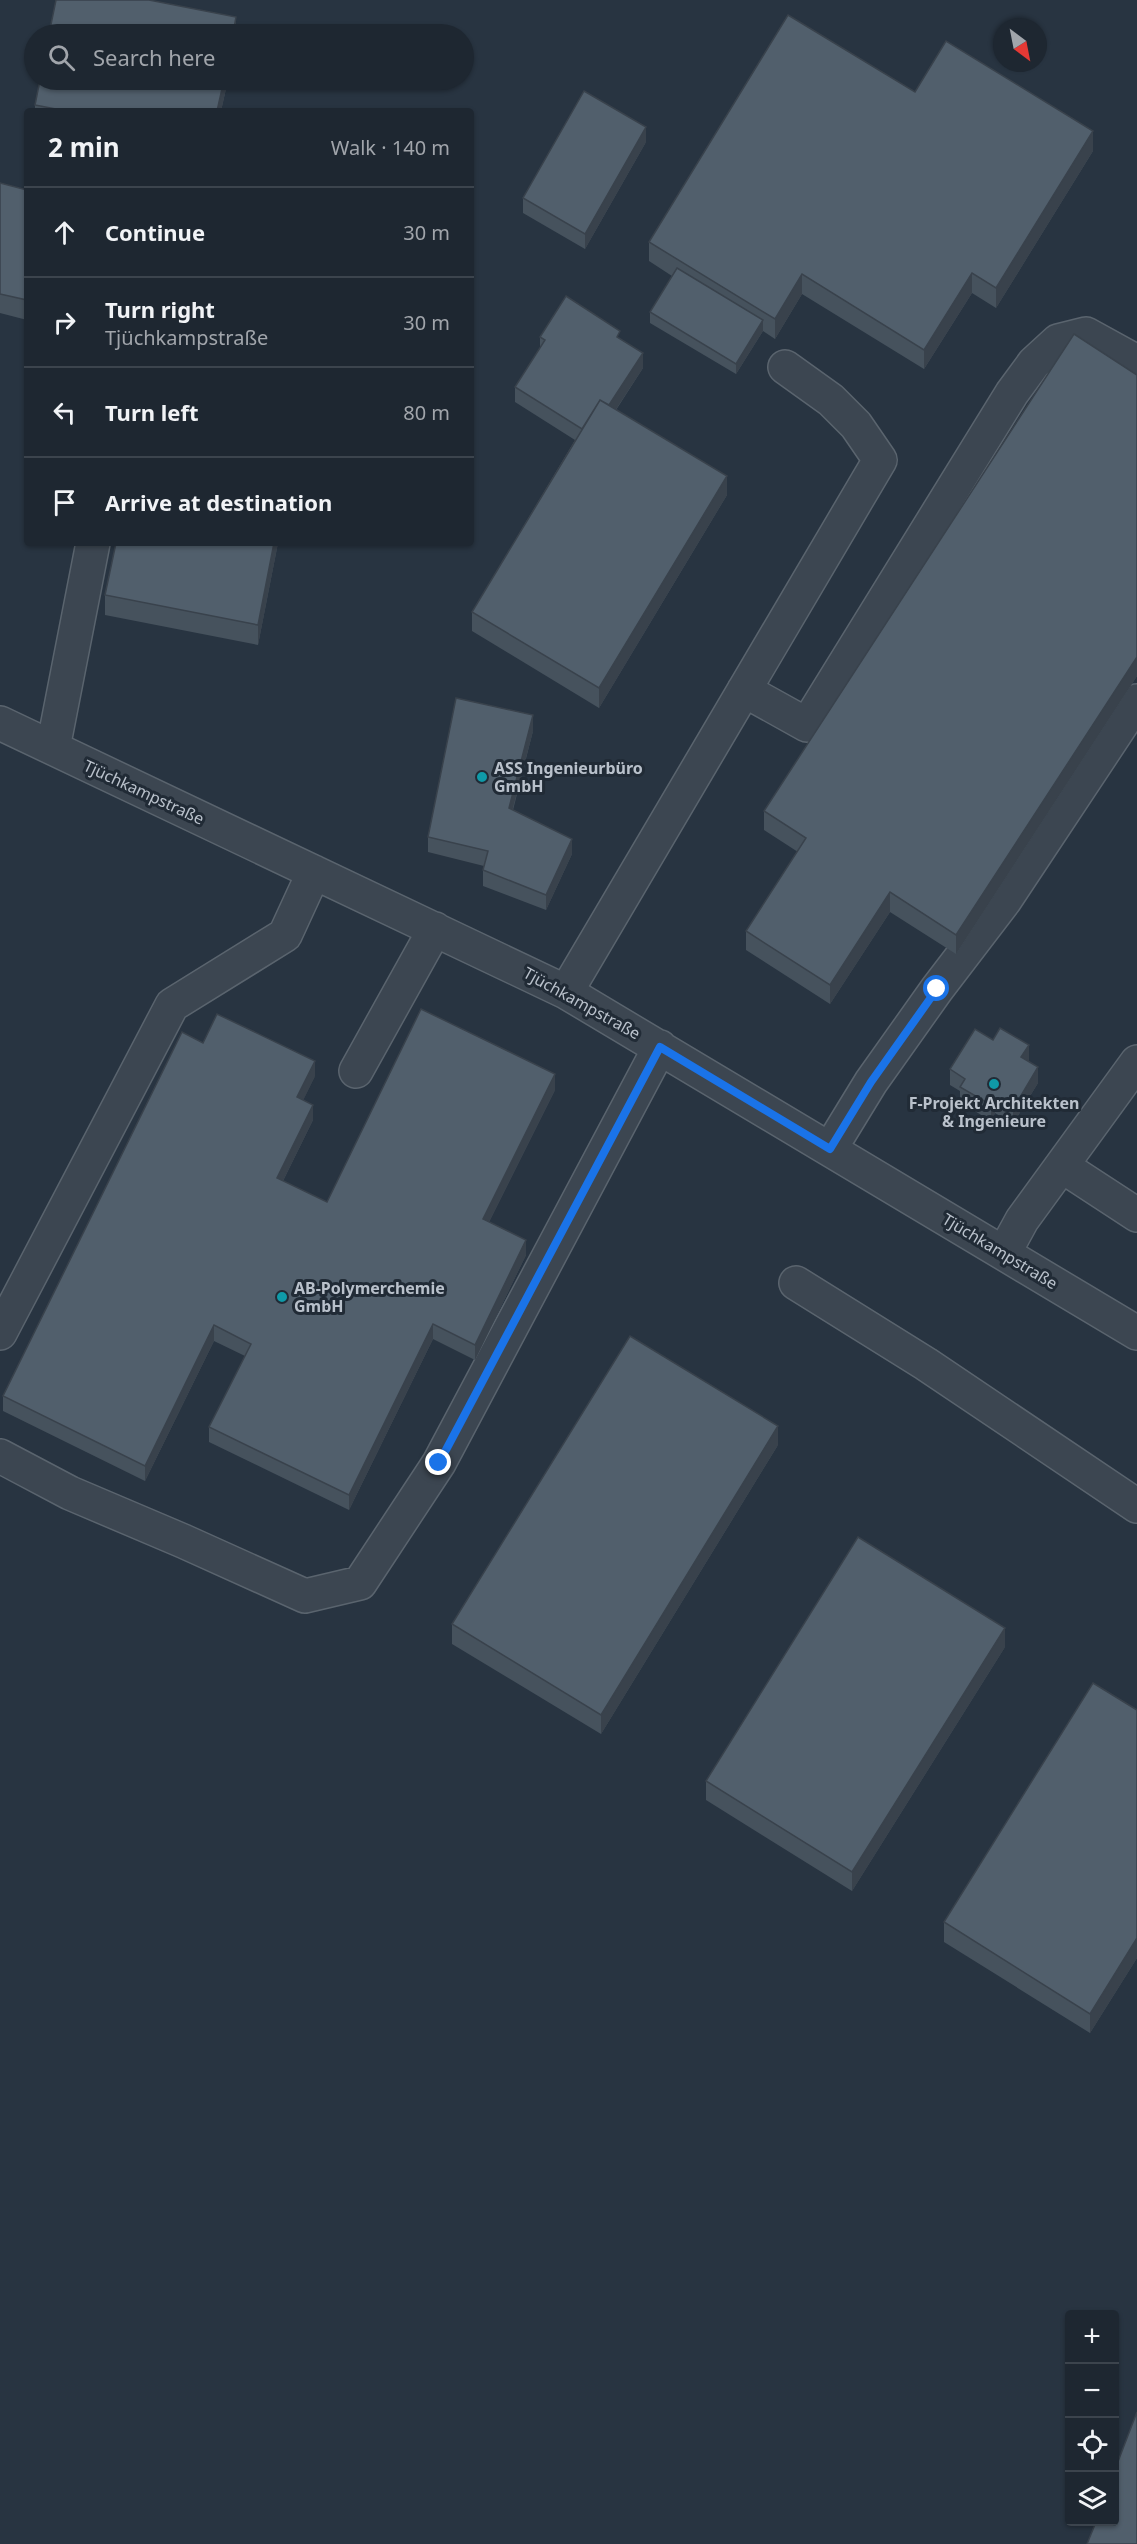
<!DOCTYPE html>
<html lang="en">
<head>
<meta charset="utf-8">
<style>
  :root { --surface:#1e2731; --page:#2b333d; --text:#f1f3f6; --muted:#a1a5ab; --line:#3c444d }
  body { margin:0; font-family:"Noto Sans",sans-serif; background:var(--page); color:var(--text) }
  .controls { position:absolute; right:18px; bottom:18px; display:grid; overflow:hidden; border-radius:6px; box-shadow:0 2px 4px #0004 }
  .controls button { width:54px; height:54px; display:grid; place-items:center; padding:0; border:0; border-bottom:2px solid var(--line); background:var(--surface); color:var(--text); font:30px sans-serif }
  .compass { position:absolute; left:993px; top:18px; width:54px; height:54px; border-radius:50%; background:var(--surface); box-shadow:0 2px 4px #0004; rotate:148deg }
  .stop { position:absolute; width:18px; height:18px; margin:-14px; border:4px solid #1a73e8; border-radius:50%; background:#fff }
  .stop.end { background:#1a73e8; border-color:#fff; box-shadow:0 2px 6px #0008 }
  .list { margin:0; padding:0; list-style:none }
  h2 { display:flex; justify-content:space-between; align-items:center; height:78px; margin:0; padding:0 24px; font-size:26px }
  h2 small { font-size:20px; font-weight:400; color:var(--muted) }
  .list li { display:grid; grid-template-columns:39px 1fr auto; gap:18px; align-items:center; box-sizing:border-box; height:90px; padding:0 24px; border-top:2px solid var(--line) }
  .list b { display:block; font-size:22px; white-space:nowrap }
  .list p { margin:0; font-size:20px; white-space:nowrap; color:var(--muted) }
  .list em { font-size:20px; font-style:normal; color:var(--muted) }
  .icon { flex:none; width:33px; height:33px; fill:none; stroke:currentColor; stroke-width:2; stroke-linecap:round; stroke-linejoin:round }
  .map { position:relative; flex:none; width:1137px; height:2544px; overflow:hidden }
  .search { position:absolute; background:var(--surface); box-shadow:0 2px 4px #0004; left:24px; top:24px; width:450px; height:66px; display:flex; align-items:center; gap:15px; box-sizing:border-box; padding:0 21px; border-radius:33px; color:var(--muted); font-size:22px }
  .panel { position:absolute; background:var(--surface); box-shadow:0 2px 4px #0004; left:24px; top:108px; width:450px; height:438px; border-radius:6px }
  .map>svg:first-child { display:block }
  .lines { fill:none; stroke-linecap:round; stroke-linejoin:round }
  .minor-casing { stroke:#5a646e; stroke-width:36 }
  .minor { stroke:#3c4651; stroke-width:33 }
  .wall { fill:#46525d }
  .shaded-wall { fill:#39424c }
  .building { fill:#515f6c; stroke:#39424c; stroke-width:1.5 }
  .route { stroke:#1a73e8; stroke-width:8 }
  .culture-dot { fill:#0f9aa8; stroke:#212b36; stroke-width:2 }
  .labels { text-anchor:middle; stroke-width:6; stroke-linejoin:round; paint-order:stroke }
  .poi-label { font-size:16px; font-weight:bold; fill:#b9c1cb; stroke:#212b36; text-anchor:start }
  .street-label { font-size:16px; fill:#b9c1cb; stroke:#212b36 }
</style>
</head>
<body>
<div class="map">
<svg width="1137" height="2544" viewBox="0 0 1137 2544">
  <rect width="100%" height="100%" fill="#283441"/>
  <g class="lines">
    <defs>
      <path id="minor" d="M744,690L807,725L1012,393L1034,363L1058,341L1086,334L1137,362
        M0,723L566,992L1137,1333
        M53,748L93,543
        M566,992L880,460L856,425L831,400L785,367
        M356,1071L435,929
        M830,1149L871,1082L937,989L1005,900L1137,701
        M1062,1166L1137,1215
        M1004,1253L1022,1220L1137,1062
        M796,1283L926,1364L1137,1506
        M0,1333L172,1005L285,935L314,872
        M0,1456L70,1493L183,1541L305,1596L360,1583L439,1463L660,1047"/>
    </defs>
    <use href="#minor" class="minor-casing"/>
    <use href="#minor" class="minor"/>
  </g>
  <path class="wall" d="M228,80L221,111H35V105Z
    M915,92L1093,151L996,308L972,293L924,369L802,294L775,339L763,331L736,374L650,323V312L672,276L649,261V242Z
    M646,142L585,249L523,213V198Z
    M0,183L27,190V320L0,313Z
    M540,337L620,339L643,368L616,410L727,495L599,708L472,631V612L575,440L515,402V387L540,348Z
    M1137,375V676L956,954L890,912L830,1004L746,950V931L798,852L764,830V811Z
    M116,543H278L258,645L105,615V595Z
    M533,731L513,810L572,854L546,910L483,886V870L484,866L428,852V837Z
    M1029,1060L1028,1061L1038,1083L1013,1124L995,1113L991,1121L960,1102V1091L950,1085V1069Z
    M315,1076L303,1100L313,1120L283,1181L327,1202L555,1090L489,1222L526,1255L475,1360L433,1339L349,1510L209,1442V1427L245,1356L214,1341L145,1481L3,1411V1396Z
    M778,1445L601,1734L452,1644V1624Z
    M1005,1647L852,1891L706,1800V1781Z
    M1137,1710V1958L1090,2033L944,1942V1922Z"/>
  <path class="shaded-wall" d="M236,17V34H233Z
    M224,80H228L221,111H217Z
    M646,127V142L585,249V234Z
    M1093,131V151L996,308V288Z
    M972,273V293L924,369V350Z
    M802,274V294L775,339V319Z
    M763,320V331L736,374V364Z
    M643,353V368L607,423V408Z
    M727,476V495L599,708V688Z
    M274,543H278L258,645V625Z
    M1137,657V676L956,954V935Z
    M533,715V731L509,823V808Z
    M572,839V854L546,910V895Z
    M890,892V912L830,1004V985Z
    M1029,1045V1060L1021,1072V1057Z
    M315,1061V1076L297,1113V1097Z
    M1038,1067V1083L1013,1124V1109Z
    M555,1074V1090L483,1234V1219Z
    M995,1098V1113L991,1121V1105Z
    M313,1105V1120L277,1193V1178Z
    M526,1240V1255L475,1360V1345Z
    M433,1324V1339L349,1510V1495Z
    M214,1325V1341L145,1481V1466Z
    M778,1426V1445L601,1734V1715Z
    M1005,1628V1647L852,1891V1872Z
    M1137,1938V1958L1090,2033V2014Z"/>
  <path class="building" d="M56,0H149L236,17L233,34H49Z
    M788,15L915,92L946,41L1093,131L996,288L972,273L924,350L802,274L775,319L649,242Z
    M40,80H224L217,111H66L35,105Z
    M584,91L646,127L585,234L523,198Z
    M0,183L27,190V300L0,294Z
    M677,268L763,320L736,364L650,312Z
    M566,296L620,331L617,337L643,353L609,405L600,400L582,429L515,387L545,340L540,337Z
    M1074,334L1137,375V657L956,935L890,892L830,985L746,931L806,838L764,811Z
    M600,400L727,476L599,688L472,612Z
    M116,543H274L258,625L105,595Z
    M456,698L533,715L509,808L572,839L546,895L483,870L488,851L428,837Z
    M421,1009L555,1074L483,1219L526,1240L475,1345L433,1324L349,1495L209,1427L251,1344L214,1325L145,1466L3,1396L182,1032L203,1043L217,1014L315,1061L297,1097L313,1105L277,1178L327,1202Z
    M1000,1028L1029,1045L1021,1057L1038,1067L1013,1109L995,1098L991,1105L960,1087L965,1079L950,1069L975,1029L993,1040Z
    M630,1336L778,1426L601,1715L452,1624Z
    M858,1537L1005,1628L852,1872L706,1781Z
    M1093,1683L1137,1710V1938L1090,2014L944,1922Z
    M1137,2412V2544H1087L1096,2522H1114V2472Z"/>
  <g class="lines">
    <path class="route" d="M439,1463L660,1047L830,1149L871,1082L937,989"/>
  </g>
  <g class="culture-dot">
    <circle cx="482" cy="777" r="6"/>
    <circle cx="994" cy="1084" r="6"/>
    <circle cx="282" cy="1297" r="6"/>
  </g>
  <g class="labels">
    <g class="poi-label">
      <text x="494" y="774">ASS Ingenieurbüro<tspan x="494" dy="18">GmbH</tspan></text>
      <text x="994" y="1109" text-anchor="middle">F-Projekt Architekten<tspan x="994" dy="18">&amp; Ingenieure</tspan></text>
      <text x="294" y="1294">AB-Polymerchemie<tspan x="294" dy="18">GmbH</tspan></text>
    </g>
    <g class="street-label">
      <text transform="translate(144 792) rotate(25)" y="6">Tjüchkampstraße</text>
      <text transform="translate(582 1003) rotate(29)" y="6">Tjüchkampstraße</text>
      <text transform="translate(1000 1251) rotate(31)" y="6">Tjüchkampstraße</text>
    </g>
  </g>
</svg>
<div class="controls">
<button>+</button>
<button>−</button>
<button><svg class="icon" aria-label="locate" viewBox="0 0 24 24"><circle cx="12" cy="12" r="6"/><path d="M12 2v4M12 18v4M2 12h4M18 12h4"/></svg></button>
<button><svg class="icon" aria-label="layers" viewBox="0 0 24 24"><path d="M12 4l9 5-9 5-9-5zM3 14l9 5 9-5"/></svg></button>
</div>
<svg class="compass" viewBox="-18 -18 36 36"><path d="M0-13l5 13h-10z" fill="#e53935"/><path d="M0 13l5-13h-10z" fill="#a1a5ab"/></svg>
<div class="stop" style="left:937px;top:989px"></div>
<div class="stop end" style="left:439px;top:1463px"></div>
<div class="search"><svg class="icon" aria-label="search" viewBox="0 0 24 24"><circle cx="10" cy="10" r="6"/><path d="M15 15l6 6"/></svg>Search here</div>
<section class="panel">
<h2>2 min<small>Walk · 140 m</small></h2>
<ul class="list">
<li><svg class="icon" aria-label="ahead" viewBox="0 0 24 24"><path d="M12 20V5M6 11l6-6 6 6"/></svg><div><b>Continue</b></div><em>30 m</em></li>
<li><svg class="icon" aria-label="right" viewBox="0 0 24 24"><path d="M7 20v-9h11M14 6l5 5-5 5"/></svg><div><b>Turn right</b><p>Tjüchkampstraße</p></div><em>30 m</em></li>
<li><svg class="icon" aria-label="left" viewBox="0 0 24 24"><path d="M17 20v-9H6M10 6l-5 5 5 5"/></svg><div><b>Turn left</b></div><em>80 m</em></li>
<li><svg class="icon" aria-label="arrive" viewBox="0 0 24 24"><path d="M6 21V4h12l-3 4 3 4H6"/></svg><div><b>Arrive at destination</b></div></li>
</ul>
</section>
</div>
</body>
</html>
